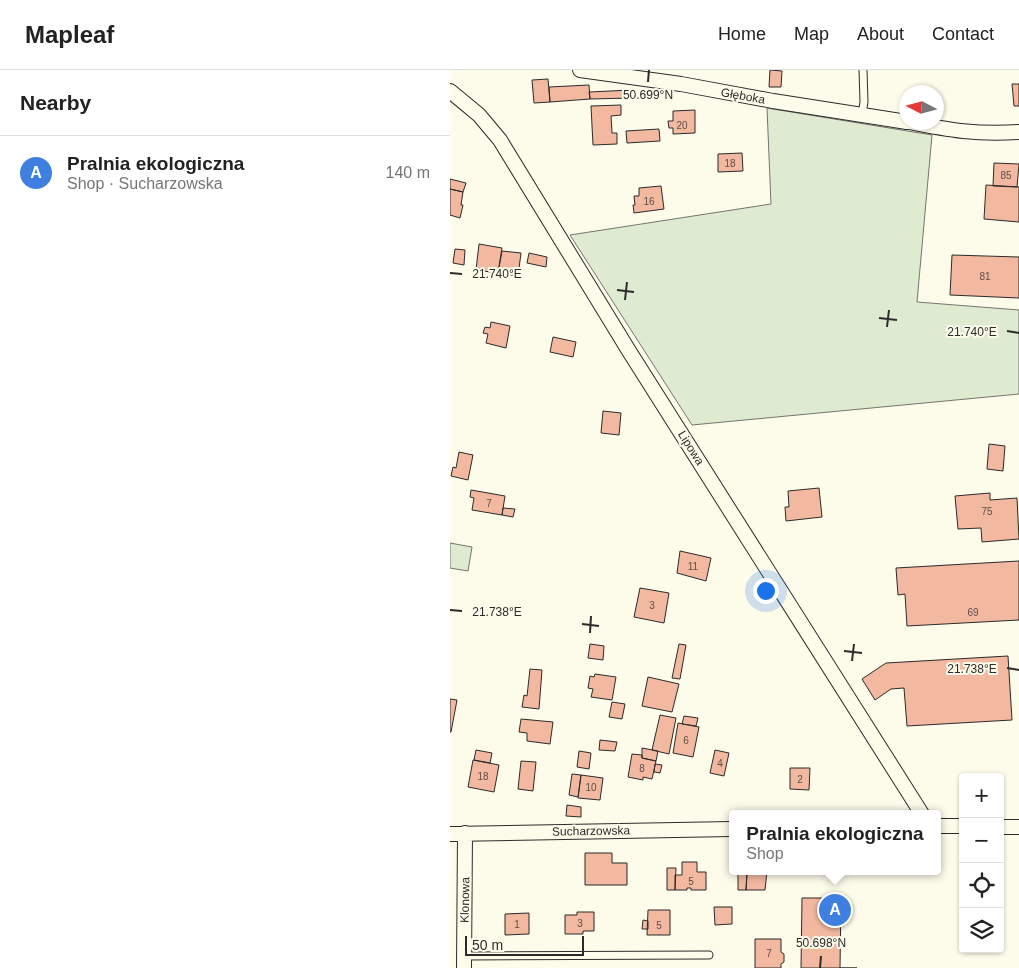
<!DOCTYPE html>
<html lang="en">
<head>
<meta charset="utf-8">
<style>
  :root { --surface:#fff; --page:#f2f2f2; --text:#222; --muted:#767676; --line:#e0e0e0; --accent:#c62828 }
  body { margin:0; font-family:Arial,sans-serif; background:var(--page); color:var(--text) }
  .controls { position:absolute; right:15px; bottom:15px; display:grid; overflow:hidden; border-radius:5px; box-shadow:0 1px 4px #0004 }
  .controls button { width:45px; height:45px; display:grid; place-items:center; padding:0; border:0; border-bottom:1px solid var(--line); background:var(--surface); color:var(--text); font:25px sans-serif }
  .compass { position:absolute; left:449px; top:15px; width:45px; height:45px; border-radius:50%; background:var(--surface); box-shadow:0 1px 4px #0004; rotate:276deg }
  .scale { position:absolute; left:15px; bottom:12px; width:119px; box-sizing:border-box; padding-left:5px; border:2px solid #2b2b2b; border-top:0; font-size:14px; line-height:18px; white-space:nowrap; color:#2b2b2b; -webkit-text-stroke:4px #fdfbea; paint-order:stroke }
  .you { position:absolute; left:315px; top:520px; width:18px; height:18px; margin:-12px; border:4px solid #fff; border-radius:50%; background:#1a73e8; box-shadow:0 0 0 8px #1a73e833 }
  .badge { display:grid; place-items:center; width:32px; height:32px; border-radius:50%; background:var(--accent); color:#fff; font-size:16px; font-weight:700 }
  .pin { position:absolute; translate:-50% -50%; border:2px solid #fff; box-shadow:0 1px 5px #0006 }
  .popup { position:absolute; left:279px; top:740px; width:212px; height:65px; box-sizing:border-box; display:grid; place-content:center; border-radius:5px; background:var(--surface); filter:drop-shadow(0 1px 4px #0005); font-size:16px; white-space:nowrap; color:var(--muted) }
  .popup b { font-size:19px; color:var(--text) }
  .popup::after { content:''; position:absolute; left:50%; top:100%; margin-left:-10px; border:10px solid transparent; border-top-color:var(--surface) }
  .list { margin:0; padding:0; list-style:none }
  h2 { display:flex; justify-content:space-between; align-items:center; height:65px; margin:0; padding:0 20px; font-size:21px }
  h2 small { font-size:16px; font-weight:400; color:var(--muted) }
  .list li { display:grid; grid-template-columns:32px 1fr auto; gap:15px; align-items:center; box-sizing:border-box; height:75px; padding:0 20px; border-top:1px solid var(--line) }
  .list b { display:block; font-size:19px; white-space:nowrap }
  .list p { margin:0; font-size:16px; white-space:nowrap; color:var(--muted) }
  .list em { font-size:16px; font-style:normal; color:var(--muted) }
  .icon { flex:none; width:28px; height:28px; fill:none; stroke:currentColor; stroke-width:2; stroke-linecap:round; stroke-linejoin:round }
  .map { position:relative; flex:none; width:569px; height:898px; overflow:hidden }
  header { display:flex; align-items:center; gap:30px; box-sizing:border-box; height:70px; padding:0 25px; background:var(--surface); border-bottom:1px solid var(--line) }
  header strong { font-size:24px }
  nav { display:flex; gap:28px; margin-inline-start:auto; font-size:18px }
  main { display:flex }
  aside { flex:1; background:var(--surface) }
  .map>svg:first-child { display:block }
  .green { fill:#deebd1; stroke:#74746e }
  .building { fill:#f2b8a0; stroke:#2b2b2b }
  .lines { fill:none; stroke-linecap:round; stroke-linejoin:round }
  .lane-casing { stroke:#2b2b2b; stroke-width:9 }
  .street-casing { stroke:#2b2b2b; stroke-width:16 }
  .lane { stroke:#fdfbea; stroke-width:7 }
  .street { stroke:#fdfbea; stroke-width:14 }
  .ticks { fill:none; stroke:#2b2b2b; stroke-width:2 }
  .labels { text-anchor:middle; stroke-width:4; stroke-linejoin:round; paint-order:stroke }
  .number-label { font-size:10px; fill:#5d4e48 }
  .street-label { font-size:12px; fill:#2b2b2b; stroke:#fdfbea }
  .ticks-label { font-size:12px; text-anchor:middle; fill:#2b2b2b; stroke:#fdfbea; stroke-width:4; stroke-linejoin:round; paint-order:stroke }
</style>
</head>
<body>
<header>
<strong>Mapleaf</strong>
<nav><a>Home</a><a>Map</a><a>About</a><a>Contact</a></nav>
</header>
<main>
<aside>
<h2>Nearby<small></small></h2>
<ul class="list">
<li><span class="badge" style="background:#3f7fe0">A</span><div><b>Pralnia ekologiczna</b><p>Shop · Sucharzowska</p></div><em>140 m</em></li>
</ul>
</aside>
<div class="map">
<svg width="569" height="898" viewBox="0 0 569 898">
  <rect width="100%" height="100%" fill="#fdfbea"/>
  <path class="green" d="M317,38L482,65L467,232L569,240V324L242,355L120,165L321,134Z
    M0,473L22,477L18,501L0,498Z"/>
  <path class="building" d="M320,0L332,1L331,17H319Z
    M98,9L100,32L84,33L82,10Z
    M562,14H569V36H564Z
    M139,15L140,29L100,32L99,17Z
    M181,20L182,28L140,29L139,22Z
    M171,35V45L161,46L162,63H167V74L143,75L141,36Z
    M245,40V63L223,64V58H219L218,51H223V41Z
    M209,59L210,71L177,73L176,61Z
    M292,83L293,101L268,102V84Z
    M544,93L569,94L567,117L543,116Z
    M0,109L16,113L13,122L0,119Z
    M536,115L569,117V152L534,149Z
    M211,116L214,139L184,143L183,135H185L184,126H189V118Z
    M0,119L13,122L11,135H13L10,148L0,145Z
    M29,174L52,178L48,203L26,200Z
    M5,179L15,180L14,195L3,193Z
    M52,181L71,183L68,206L48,203Z
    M79,183L97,187L96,197L77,193Z
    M502,185L569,187V228L500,225Z
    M41,252L60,256L56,278L36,273L38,264L33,263L35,257L40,258Z
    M103,267L126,272L123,287L100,282Z
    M153,341L171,343L169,365L151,363Z
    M539,374L555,376L553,401L537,399Z
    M9,382L23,385L18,410L1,406L3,397L6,398Z
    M369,418L372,447L336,451L335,437H339L338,421Z
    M21,420L55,426L52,445L22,440L24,428L20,427Z
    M540,423V430L567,428L569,469L532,472L531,458L508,459L505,426Z
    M53,438L65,439L63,447L52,445Z
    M230,481L261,488L256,511L227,503Z
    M569,491V550L457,556L455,524L448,525L446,498Z
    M190,518L219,523L214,553L184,547Z
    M140,574L154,576L153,590L138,588Z
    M229,574L236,575L230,609L222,608Z
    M558,586L562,650L457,656L454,618L441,619L425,630L412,609L436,593Z
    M80,599L92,600L89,639L72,637L74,625L77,626Z
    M145,604L166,607L162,630L141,627L143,619L138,618L140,606L144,607Z
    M198,607L229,614L222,642L192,636Z
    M0,629L7,630L1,662H0Z
    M162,632L175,634L172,649L159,647Z
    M210,645L226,648L219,684L202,680Z
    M234,646L248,648L246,656L232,654Z
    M71,649L103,652L100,674L77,671V663L69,662Z
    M228,653L249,657L243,687L223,683Z
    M150,670L167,672L165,681L149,680Z
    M192,678L208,681L206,691L192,688Z
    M26,680L42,683L40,693L24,690Z
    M265,680L279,683L274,706L260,703Z
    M129,681L141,683L139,699L127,697Z
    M182,684L192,685V688L206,691L202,709L193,707V710L178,707Z
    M23,690L49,695L44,722L18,717Z
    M71,691L86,692L83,721L68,719Z
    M205,694L212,695L210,703L204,702Z
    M340,698H360L359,720L340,719Z
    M122,704L131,705L128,727L119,725Z
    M131,705L153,708L150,730L128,728Z
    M117,735L131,737V747L116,746Z
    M135,783H162V793H177V815H135Z
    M232,792H247V802H256V820H241V818H237V820H225V805H232Z
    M217,798H226L225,820H217Z
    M288,801L297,802L296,820H288Z
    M295,801H317L315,820H296L297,802Z
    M352,828H391L390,898H407H351Z
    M264,837H282V854L265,855Z
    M198,840H220V865H197Z
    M127,842H144V861H133V864H115V845H127Z
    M79,843V864L55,865V844Z
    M193,850L198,851V859H192Z
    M305,869H331V882L334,884V892L331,894V898H305Z"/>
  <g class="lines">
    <defs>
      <path id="lane" d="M412,44L414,32L413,0
        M14,886L259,885"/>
      <path id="street" d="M130,0L231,14L323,31L457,52
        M0,21L29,45L50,70L179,281L472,744
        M459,52C499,60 527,65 569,62
        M488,756H513
        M550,757H569
        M0,764L282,759
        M14,898L15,763"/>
    </defs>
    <use href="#lane" class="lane-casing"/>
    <use href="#street" class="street-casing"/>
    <use href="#lane" class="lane"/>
    <use href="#street" class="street"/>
  </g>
  <path class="ticks" d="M198,12L199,0M0,203L12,204M167,220L184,222M175,230L177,212M429,248L447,250M437,257L439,240M557,261L569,263M0,540L12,541M132,554L149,556M140,563L141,546M394,581L412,583M402,591L404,574M557,598L569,600M370,898L371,886"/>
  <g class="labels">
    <g class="number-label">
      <text x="232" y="59">20</text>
      <text x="280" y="97">18</text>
      <text x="556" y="109">85</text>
      <text x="199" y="135">16</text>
      <text x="535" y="210">81</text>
      <text x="39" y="437">7</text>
      <text x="537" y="445">75</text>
      <text x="243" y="500">11</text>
      <text x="202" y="539">3</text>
      <text x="523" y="546">69</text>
      <text x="236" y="674">6</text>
      <text x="270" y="697">4</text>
      <text x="192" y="702">8</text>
      <text x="33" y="710">18</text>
      <text x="350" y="713">2</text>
      <text x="141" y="721">10</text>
      <text x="241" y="815">5</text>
      <text x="130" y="857">3</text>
      <text x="67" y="858">1</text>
      <text x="209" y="859">5</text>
      <text x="319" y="887">7</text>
    </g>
    <g class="street-label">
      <text transform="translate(293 26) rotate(10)" y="4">Głęboka</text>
      <text transform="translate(241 378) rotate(58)" y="4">Lipowa</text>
      <text transform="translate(141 761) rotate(-1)" y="4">Sucharzowska</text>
      <text transform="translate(15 830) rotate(-89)" y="4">Klonowa</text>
    </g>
  </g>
  <g class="ticks-label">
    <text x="198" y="29">50.699°N</text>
    <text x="47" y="208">21.740°E</text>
    <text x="522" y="266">21.740°E</text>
    <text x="47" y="546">21.738°E</text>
    <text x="522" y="603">21.738°E</text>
    <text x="371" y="877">50.698°N</text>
  </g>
</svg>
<div class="controls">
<button>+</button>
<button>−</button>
<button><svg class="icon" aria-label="locate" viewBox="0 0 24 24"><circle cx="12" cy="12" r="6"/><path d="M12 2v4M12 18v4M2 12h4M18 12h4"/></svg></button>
<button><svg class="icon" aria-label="layers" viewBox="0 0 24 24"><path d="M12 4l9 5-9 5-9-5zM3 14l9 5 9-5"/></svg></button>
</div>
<svg class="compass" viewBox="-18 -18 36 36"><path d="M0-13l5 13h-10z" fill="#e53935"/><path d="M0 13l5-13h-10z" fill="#767676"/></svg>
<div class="scale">50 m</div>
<div class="you"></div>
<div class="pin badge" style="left:385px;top:840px;background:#3f7fe0">A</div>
<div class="popup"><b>Pralnia ekologiczna</b>Shop</div>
</div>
</main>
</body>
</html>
